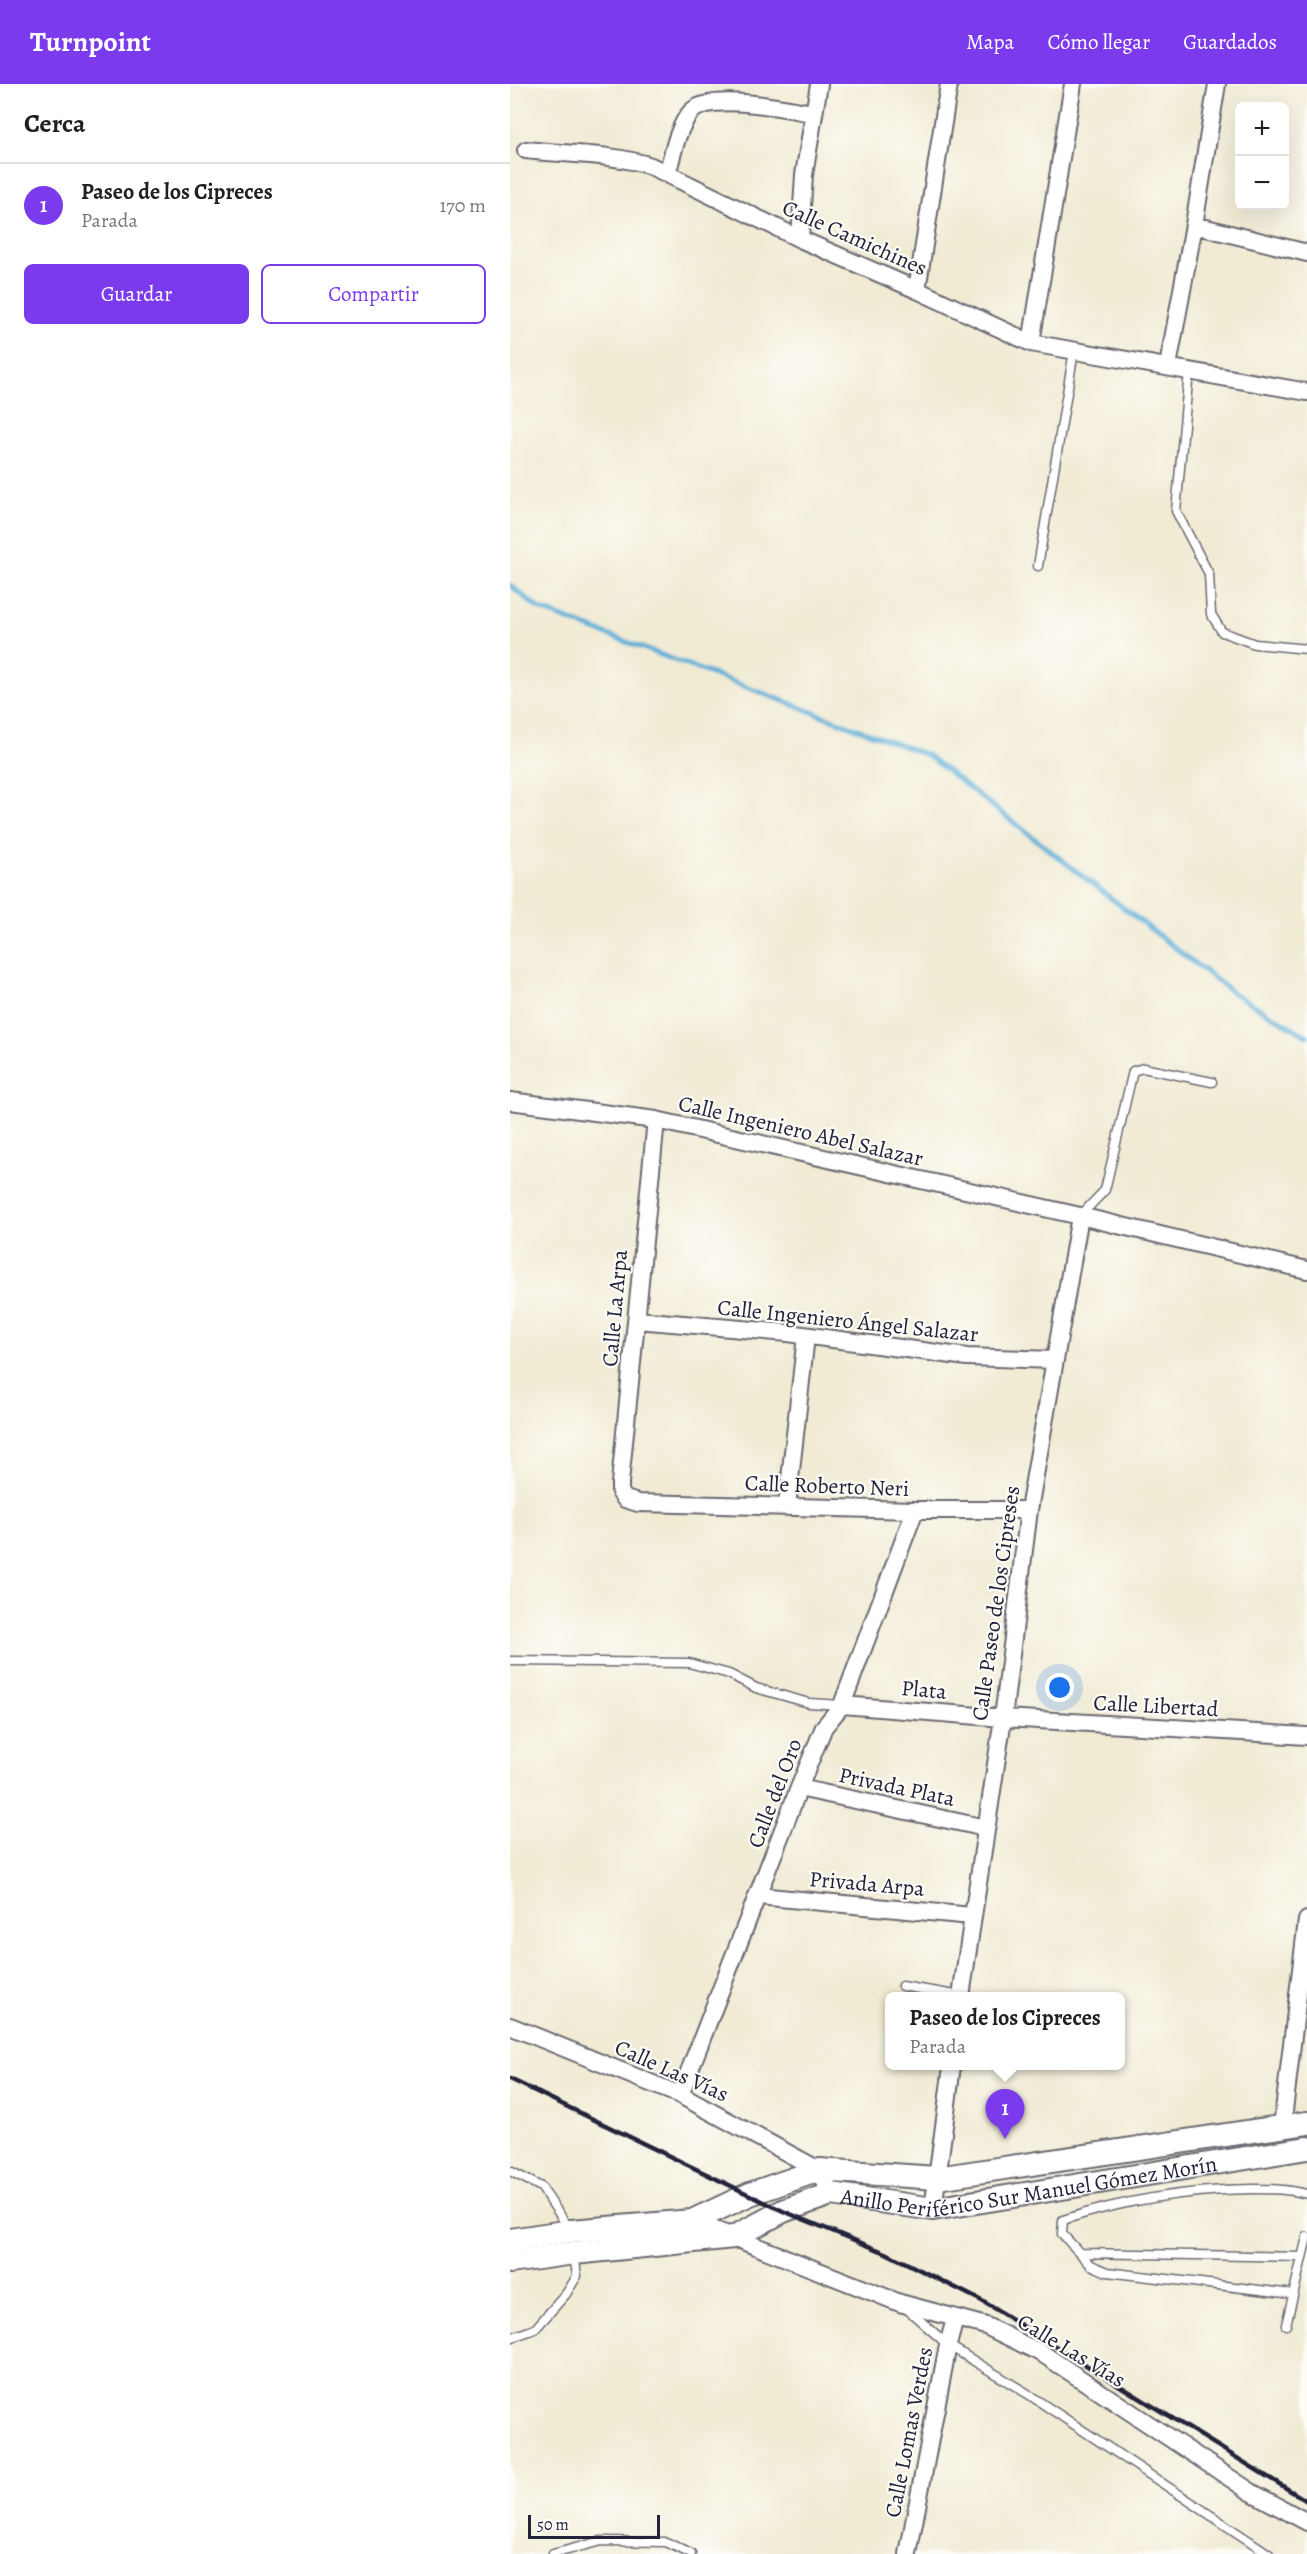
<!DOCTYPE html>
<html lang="es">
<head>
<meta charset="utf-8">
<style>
  :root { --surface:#fff; --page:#f6f6f6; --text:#202124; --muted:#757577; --line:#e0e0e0; --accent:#7c3aed }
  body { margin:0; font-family:Alegreya,serif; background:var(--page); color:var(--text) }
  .controls { position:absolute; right:18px; top:18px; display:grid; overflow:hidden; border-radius:9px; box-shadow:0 6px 24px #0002 }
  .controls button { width:54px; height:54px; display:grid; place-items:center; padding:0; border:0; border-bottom:2px solid var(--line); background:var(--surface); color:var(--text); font:30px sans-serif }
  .scale { position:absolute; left:18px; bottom:15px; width:132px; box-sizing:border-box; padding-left:6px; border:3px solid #22223b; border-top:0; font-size:16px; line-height:21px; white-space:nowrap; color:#22223b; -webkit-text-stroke:4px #fdfcf7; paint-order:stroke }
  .you { position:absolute; left:550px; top:1604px; width:21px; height:21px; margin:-15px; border:4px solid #fff; border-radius:50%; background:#1a73e8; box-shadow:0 0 0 9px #1a73e833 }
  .badge { display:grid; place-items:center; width:39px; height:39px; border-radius:50%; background:var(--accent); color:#fff; font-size:20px; font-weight:700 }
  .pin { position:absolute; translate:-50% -50px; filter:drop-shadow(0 2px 3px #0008) }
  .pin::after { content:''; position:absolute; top:32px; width:21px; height:18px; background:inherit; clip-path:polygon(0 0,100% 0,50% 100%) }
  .popup { position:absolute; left:375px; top:1908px; width:240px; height:78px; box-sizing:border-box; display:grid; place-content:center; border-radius:9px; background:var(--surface); filter:drop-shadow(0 2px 4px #0005); font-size:20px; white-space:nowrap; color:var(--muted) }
  .popup b { font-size:22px; color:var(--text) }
  .popup::after { content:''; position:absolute; left:50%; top:100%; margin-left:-12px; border:12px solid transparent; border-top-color:var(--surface) }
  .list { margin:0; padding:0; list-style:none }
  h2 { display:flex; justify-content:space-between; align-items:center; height:78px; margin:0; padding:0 24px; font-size:26px }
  h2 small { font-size:20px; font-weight:400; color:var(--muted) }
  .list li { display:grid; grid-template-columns:39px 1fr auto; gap:18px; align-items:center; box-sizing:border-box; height:84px; padding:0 24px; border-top:2px solid var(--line) }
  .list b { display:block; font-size:22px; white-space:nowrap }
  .list p { margin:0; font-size:20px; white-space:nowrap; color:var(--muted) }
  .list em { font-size:20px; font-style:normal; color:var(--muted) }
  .actions { display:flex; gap:12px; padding:18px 24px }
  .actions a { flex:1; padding:14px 0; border:2px solid var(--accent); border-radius:9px; text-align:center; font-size:21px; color:var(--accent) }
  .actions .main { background:var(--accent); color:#fff }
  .map { position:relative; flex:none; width:797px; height:2470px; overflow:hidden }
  header { display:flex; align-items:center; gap:36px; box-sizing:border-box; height:84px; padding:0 30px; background:var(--accent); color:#fff }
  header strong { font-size:28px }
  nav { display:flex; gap:33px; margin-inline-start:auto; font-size:21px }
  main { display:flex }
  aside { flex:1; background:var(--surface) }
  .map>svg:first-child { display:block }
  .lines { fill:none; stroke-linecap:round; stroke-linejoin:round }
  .stream { stroke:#5caed7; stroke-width:5 }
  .lane-casing { stroke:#6a6871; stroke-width:11 }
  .street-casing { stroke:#6a6871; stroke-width:20 }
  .secondary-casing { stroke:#6a6871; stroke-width:26 }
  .lane { stroke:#fff; stroke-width:8 }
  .street { stroke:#fff; stroke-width:16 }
  .secondary { stroke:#fff; stroke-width:22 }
  .rail { stroke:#22223b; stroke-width:4.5 }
  .labels { text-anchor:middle; stroke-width:4.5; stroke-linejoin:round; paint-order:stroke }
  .street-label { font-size:22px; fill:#22223b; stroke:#fdfcf7 }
</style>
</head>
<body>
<header>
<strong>Turnpoint</strong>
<nav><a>Mapa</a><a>Cómo llegar</a><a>Guardados</a></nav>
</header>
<main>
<aside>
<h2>Cerca<small></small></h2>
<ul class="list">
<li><span class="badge">1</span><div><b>Paseo de los Cipreces</b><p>Parada</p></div><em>170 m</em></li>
</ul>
<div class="actions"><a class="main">Guardar</a><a>Compartir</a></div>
</aside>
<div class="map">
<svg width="797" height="2470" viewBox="0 0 797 2470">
  <rect width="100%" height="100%" fill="#fdfcf7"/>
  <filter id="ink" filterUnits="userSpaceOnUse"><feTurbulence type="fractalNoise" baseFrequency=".0167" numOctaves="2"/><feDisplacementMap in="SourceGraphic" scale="12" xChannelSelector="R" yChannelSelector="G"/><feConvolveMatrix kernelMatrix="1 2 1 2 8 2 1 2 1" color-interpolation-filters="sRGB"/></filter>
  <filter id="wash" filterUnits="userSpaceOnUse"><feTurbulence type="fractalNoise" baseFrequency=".008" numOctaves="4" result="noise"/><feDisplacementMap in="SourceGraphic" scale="24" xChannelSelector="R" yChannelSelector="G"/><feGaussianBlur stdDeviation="1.35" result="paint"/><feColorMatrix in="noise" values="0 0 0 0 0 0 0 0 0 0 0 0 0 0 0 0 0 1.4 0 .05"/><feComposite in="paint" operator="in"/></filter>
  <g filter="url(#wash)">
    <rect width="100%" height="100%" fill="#f1ebd4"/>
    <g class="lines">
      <path class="stream" d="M0,501L29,525L417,671L723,909L797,952"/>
    </g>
  </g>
  <g filter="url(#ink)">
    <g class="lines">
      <defs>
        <path id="lane" d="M679,287L666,427L699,490L701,530L712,548L745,560L797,565
          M528,482L564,267
          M571,1131L595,1106L623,987L633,984L702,998
          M0,1577L179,1579L219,1590L246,1604L299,1619L332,1621
          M392,1902L451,1912
          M0,2087L31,2103L59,2144
          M570,2169L792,2173
          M783,2210L597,2188L581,2181L552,2150L553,2136C614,2116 679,2106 743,2105C762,2105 779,2105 797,2110
          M397,2225L438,2261L518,2310L759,2470
          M776,2241L797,2153
          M0,2254L25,2245L56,2210L67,2192L64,2170
          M43,2470L91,2457L156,2458L181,2470"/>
        <path id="street" d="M16,66C58,71 100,69 141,82L290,155L407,206L521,259L797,308
          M157,90C163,70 167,45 180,29C198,7 276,25 303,29
          M684,141L797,169
          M290,155L294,91L309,0
          M407,206L439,0
          M521,259L563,0
          M658,282L684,141L707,0
          M0,1017L146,1036L570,1132L797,1186
          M146,1036L110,1399V1408L115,1415L128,1419L405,1426H519
          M127,1236L278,1249L457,1273L545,1276
          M277,1422L296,1252
          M332,1621L493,1634L797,1652
          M289,1704L476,1744
          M248,1812L462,1832
          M451,1912L493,1634L519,1426L570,1132
          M0,1942L170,2011L309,2086L321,2110
          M170,2011L289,1704L314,1643L332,1621L405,1426
          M772,2043L797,1836
          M423,2125L442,1982
          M182,2137L390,2219L476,2242L533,2270L741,2408L797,2438
          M398,2470L438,2261L445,2235"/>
        <g id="secondary">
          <path d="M0,2156L61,2147L182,2137L240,2110L309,2086L427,2094L797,2039"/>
          <path id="s1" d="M0,2178L64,2169L224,2153L273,2127L321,2110L423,2125L797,2064"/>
        </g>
      </defs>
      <use href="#lane" class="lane-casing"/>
      <use href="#street" class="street-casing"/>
      <use href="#secondary" class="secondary-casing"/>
      <use href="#lane" class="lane"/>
      <use href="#street" class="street"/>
      <use href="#secondary" class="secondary"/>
      <path class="rail" d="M0,1995L273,2127L376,2169L472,2217L797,2417"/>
    </g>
  </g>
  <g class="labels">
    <g class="street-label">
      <text transform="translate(345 153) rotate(24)" y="8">Calle Camichines</text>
      <text transform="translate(291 1046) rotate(13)" y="8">Calle Ingeniero Abel Salazar</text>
      <text transform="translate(104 1224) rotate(-85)" y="8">Calle La Arpa</text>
      <text transform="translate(338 1236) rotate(6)" y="8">Calle Ingeniero Ángel Salazar</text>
      <text transform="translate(317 1401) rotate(2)" y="8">Calle Roberto Neri</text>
      <text transform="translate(485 1519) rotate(-82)" y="8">Calle Paseo de los Cipreses</text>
      <text transform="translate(414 1605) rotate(5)" y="8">Plata</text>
      <text transform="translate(646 1621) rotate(3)" y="8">Calle Libertad</text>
      <text transform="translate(387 1702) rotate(12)" y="8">Privada Plata</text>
      <text transform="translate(264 1709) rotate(-69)" y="8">Calle del Oro</text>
      <text transform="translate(357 1799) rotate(5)" y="8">Privada Arpa</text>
      <text transform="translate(162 1986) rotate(24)" y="8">Calle Las Vías</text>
      <text dy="8" stroke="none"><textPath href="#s1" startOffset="532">Anillo Periférico Sur Manuel Gómez Morín</textPath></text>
      <text transform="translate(562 2266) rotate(31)" y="8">Calle Las Vías</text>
      <text transform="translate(398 2348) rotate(-79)" y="8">Calle Lomas Verdes</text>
    </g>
  </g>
</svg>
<div class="controls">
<button>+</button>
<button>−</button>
</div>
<div class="scale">50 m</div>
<div class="you"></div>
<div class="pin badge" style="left:495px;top:2055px">1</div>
<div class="popup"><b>Paseo de los Cipreces</b>Parada</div>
</div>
</main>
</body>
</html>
